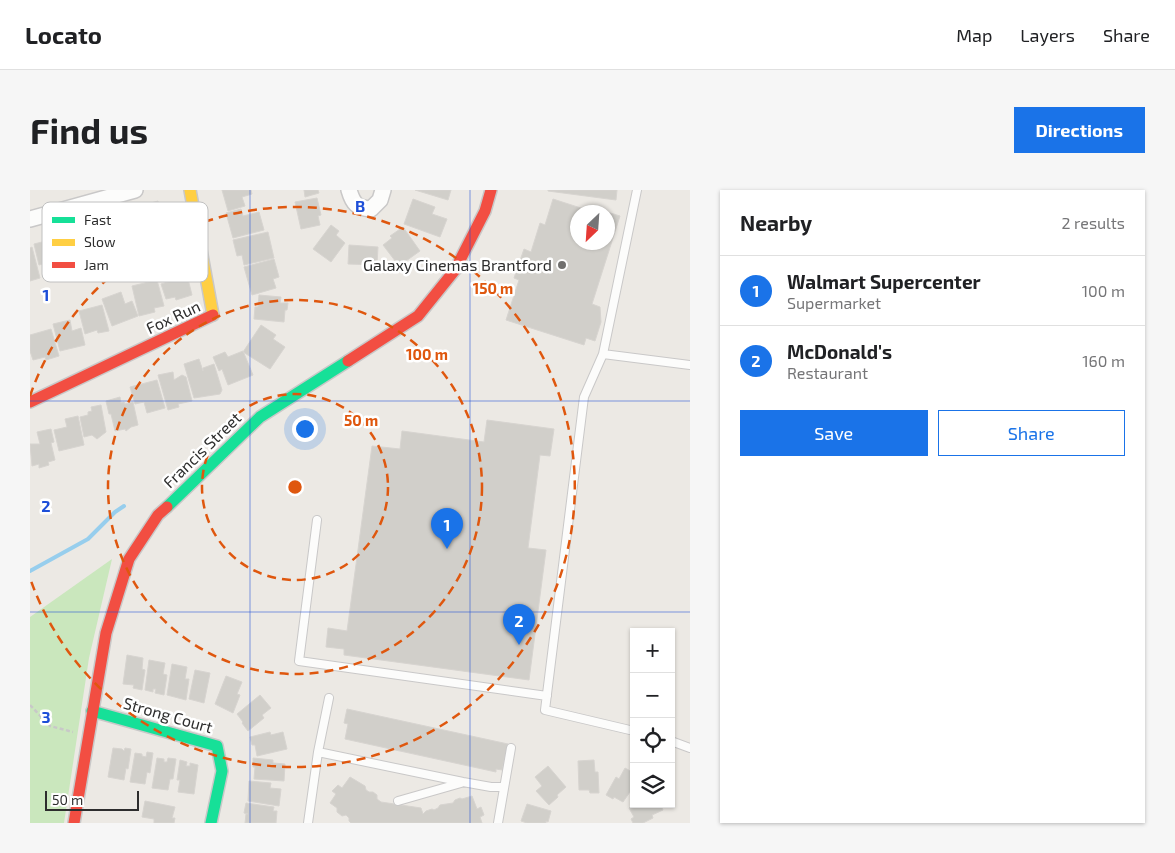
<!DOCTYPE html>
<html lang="en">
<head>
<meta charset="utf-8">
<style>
  :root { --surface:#fff; --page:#f6f6f6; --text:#202124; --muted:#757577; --line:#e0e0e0; --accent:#1a73e8 }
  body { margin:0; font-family:"Exo 2",sans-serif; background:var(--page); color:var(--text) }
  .controls { position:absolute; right:15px; bottom:15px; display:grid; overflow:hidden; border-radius:0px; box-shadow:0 1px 4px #0004 }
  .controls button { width:45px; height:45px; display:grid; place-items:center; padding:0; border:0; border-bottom:1px solid var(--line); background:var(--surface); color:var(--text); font:25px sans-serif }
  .compass { position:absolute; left:540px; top:15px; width:45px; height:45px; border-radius:50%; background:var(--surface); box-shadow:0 1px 4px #0004; rotate:205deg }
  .scale { position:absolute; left:15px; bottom:12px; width:94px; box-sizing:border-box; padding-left:5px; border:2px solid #2d2d2d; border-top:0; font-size:14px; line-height:18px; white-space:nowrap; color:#2d2d2d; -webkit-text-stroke:4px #fff; paint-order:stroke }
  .you { position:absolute; left:274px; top:238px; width:18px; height:18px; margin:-12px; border:4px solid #fff; border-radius:50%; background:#1a73e8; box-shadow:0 0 0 8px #1a73e833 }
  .badge { display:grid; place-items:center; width:32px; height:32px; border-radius:50%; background:var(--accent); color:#fff; font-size:16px; font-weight:700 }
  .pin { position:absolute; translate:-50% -41px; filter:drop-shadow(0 1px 2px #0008) }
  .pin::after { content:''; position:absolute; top:26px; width:18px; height:15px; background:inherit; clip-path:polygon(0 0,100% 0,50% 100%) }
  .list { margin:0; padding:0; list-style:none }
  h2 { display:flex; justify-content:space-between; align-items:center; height:65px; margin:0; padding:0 20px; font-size:21px }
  h2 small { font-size:16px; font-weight:400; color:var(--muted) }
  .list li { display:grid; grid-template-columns:32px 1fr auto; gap:15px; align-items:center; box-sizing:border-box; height:70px; padding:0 20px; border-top:1px solid var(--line) }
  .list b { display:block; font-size:19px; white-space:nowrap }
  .list p { margin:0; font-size:16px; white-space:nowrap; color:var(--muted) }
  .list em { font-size:16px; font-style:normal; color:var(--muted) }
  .actions { display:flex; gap:10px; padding:15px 20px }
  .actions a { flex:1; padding:11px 0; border:1px solid var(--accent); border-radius:0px; text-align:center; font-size:18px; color:var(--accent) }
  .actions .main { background:var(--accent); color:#fff }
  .icon { flex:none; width:28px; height:28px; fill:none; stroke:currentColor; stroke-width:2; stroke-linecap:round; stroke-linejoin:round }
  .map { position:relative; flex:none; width:660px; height:633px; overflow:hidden; border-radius:0px }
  header { display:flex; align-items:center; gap:30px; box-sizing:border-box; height:70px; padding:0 25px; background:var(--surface); border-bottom:1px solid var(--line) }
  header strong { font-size:24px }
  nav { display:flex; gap:28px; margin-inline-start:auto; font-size:18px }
  .intro { display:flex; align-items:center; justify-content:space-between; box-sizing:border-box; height:120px; padding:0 30px }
  h1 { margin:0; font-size:35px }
  .button { padding:12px 22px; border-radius:0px; background:var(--accent); color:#fff; font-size:18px; font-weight:700 }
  main { display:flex; gap:30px; padding:0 30px }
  aside { flex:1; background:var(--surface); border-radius:0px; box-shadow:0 1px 4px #0004 }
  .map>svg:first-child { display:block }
  .green { fill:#cae7bd }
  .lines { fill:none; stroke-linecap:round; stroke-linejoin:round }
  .stream { stroke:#97ceed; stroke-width:4 }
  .building { fill:#d1cfca; stroke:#d7d4d0; fill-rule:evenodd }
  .lane-casing { stroke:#c9c8c8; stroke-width:10 }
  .street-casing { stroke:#c9c8c8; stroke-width:18 }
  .fast-casing { stroke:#c9c8c8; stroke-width:14 }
  .slow-casing { stroke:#c9c8c8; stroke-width:14 }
  .jam-casing { stroke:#c9c8c8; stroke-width:14 }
  .path { stroke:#c8c8c8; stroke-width:2.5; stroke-dasharray:4 2.5; stroke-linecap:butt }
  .lane { stroke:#fcfcfb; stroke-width:8 }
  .street { stroke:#fcfcfb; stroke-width:15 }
  .fast { stroke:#16e098; stroke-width:11 }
  .slow { stroke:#ffcf43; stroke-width:11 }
  .jam { stroke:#f24e42; stroke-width:11 }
  .grid { fill:none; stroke:#1d4ed8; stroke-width:1; stroke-opacity:0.55 }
  .ring { fill:none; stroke:#df570e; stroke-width:2.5; stroke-dasharray:9 6 }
  .poi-dot { fill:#706f6d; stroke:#fff; stroke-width:2 }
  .labels { text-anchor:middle; stroke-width:5; stroke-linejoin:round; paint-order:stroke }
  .poi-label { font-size:16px; fill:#2d2d2d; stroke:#fff; text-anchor:end }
  .street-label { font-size:16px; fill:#2d2d2d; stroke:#fff }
  .key { fill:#fff; stroke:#c0c0c0; stroke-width:1 }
  .key-label { font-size:14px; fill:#2d2d2d }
  .grid-label { font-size:16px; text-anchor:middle; font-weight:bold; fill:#1d4ed8; stroke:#fff; stroke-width:5; stroke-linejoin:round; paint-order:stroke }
  .centre { fill:#df570e; stroke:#fff; stroke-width:2.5 }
  .ring-label { font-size:15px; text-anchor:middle; font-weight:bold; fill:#df570e; stroke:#fff; stroke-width:5; stroke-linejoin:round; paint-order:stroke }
</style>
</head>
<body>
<header>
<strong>Locato</strong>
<nav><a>Map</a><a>Layers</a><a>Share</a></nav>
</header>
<div class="intro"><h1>Find us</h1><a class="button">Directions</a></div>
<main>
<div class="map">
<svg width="660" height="633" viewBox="0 0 660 633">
  <rect width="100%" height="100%" fill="#ece9e4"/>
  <path class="green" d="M82,369L59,468L34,633H0V427Z"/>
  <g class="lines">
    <path class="stream" d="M0,381L58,349L85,322L94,316"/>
  </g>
  <path class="building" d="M192,0H221L222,4L212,7L215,16L198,21Z
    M274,0H288L289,3L275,7Z
    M385,0H421L418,10Z
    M518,0H587L586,10L518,1Z
    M287,8L291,25L288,26L290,35L271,39L265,12Z
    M383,9L405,17L402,24L417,29L410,47L374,34Z
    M523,9L560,21L561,17L590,26L562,114L570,117L571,132L565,151L556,148L554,155L476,130L489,90L484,88L494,59L501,62L510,33L515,35ZM548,22H578V52H548Z
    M128,11L130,22L135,20L139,35L105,44L99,19Z
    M211,19L213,26L229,22L234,40L203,48L196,23Z
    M301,35L309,41L306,45L315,53L301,72L283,59Z
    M373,37L390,61L369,76L353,55L362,48L360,46Z
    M238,42L244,68L214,75L212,65L207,66L203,50Z
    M28,48L37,84L19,88L16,73L9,75L4,54Z
    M319,55L348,57L347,75L318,74Z
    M2,57L10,88L0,91V58Z
    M244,69L249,87L243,89L246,98L222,105L214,77Z
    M155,77L162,105L146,110L145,107L136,109L131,94L141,91L138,81Z
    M127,90L134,116L124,118L125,122L109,126L102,96Z
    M91,102L95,114L102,111L108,126L82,136L72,109Z
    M229,105L251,107L250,113H258L257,120H255L254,132L224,129L225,117H228Z
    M72,115L79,141L68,143L67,140L55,144L49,121Z
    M40,130L42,141L51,138L55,155L30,161L23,134Z
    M231,135L246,145L243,149L255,157L240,179L213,162Z
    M21,139L29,166L16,170L15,167L3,170L0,161V145Z
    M213,161L223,185L198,195L192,179L189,181L183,167L195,162L198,167Z
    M169,169L173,181V178L184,174L192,200L190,204L164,208L154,174Z
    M143,182L144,190L152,185L156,187L162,211L148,214L149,217L138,220L128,185Z
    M127,190L135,218L117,223L114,212L105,214L100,197Z
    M90,207L91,213L94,212L95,214L103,212L108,235L101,237L96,241L95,239L85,241L81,224H79L76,211Z
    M71,215L76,242L67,249L62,245L54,247L50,227L58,225V222L62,221L61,217Z
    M48,226L54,255L29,261L24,240L37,237L35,229Z
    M457,230L524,239L520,266L510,265L498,358L516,360L499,490L314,465V459L296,457L298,438L317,441L342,256L370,259L372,241L454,252Z
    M21,239L24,252L21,253L25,270L18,272L19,275L9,278V274L2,276L0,254H10L7,242Z
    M97,465L113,468L112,479L115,480L112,500L103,498L104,495L93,494Z
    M119,470L135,473L133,484L137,485L134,505L125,503L126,499H123V502L115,500Z
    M142,474L157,477L155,489H159L156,510L137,505Z
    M165,480L180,483L174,513L159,509Z
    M196,486L212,492L207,504L210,505L203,523L185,514Z
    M230,505L241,518L232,525L234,528L218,541L212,533L213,532L207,524Z
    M317,519L478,554L472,580L466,579V582L315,549L318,534L314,533Z
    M240,542L241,545L253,542L257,559L227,566L225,555H222L220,547Z
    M83,558L92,559L94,561L95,558L101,559L98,579L96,578L94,590L78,587Z
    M117,562L123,563L120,583L117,582L115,594L100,592L105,563L112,564V566L116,567Z
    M127,568L134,569V572H137L138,568L146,569L143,589H140L138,600L122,598Z
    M223,568L243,570V573L255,574L254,591L224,589L225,577H223Z
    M150,570L157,572L156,576H160V573L168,575L164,604L148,602L150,590H147Z
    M564,570L565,582H568L569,603H560L559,600H549L548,571Z
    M518,576L536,597L527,605L528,607L519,615L506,601L512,596L505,587Z
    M595,578L604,583V596L593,612L584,607L583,609L576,605L586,587L589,589Z
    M320,587L335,596L336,600L339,602H343L347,605V609L351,612L391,618L393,624L396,621L402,619L404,620L408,618L410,615L423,613L425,610L430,608L432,609L442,606L447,619L451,617L454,625L450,627L452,633H321L319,631V628L316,625L312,626L307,622V618L300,613L306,604L302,601L308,595L312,598Z
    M219,591L241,593L240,598L251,599L249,616L218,611Z
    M115,611L145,617L142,628H145L144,633H124V629L112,627Z
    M216,613L244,617L243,621H247L246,633H215L216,624H218L214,623Z
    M497,614L521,621L518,632L516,631V633H497L491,631Z
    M606,614H630L633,620L622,625L623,628L613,633H603L601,629L604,627L599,618Z"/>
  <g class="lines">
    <defs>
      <path id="lane" d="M573,164L660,175
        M287,330L269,471L517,506
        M604,541L515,520L554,207L573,164L607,0
        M641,551L660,558
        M288,562L433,592L461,597H473
        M368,611L431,593
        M278,633L288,562L299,508
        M468,633L481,558"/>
      <path id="street" d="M319,0C323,14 327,18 341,19L350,10L353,0
        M0,29L105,0"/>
      <path id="fast" d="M137,317L230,227L318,171
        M62,521L187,556L192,581L181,633"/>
      <path id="slow" d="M160,0L183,125"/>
      <path id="jam" d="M318,171L388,126L425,80L455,21L461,0
        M0,212L183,125
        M44,633L76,443L99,369L128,325L137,317"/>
    </defs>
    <use href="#lane" class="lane-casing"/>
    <use href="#street" class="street-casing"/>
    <use href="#fast" class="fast-casing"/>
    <use href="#slow" class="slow-casing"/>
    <use href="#jam" class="jam-casing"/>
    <path class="path" d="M0,515L20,536L43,542"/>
    <use href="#lane" class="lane"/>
    <use href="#street" class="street"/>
    <use href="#fast" class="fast"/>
    <use href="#slow" class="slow"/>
    <use href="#jam" class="jam"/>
  </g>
  <path class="grid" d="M220,0V633M440,0V633M0,211H660M0,422H660"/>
  <g class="ring">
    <circle cx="265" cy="297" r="93"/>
    <circle cx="265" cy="297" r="187"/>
    <path d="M0 206A280 280 0 1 1 0 388"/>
  </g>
  <circle class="poi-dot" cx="532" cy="75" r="5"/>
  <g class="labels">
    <g class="poi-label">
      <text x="522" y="81">Galaxy Cinemas Brantford</text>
    </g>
    <g class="street-label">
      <text transform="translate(143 127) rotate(-25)" y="6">Fox Run</text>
      <text transform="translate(172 260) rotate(-44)" y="6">Francis Street</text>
      <text transform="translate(138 525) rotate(16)" y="6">Strong Court</text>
    </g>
  </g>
  <rect x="12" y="12" width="166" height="80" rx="8" class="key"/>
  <rect x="22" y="27" width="23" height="6" fill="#16e098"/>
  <rect x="22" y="49" width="23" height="7" fill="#ffcf43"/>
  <rect x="22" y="72" width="23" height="6" fill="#f24e42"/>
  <g class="key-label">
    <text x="54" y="35">Fast</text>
    <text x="54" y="57">Slow</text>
    <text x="54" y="80">Jam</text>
  </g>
  <g class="grid-label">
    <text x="330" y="22">B</text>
    <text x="16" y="111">1</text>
    <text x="16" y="322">2</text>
    <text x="16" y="533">3</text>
  </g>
  <circle cx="265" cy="297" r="8" class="centre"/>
  <g class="ring-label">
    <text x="463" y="104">150 m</text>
    <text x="397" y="170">100 m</text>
    <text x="331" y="236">50 m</text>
  </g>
</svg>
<div class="controls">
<button>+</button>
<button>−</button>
<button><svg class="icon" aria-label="locate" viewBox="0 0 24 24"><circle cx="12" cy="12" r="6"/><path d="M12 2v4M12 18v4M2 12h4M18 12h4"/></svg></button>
<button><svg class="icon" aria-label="layers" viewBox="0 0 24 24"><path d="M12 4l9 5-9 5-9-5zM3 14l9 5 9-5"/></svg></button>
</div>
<svg class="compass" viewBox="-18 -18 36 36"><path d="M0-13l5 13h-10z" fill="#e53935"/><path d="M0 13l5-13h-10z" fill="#757577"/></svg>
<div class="scale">50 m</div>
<div class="you"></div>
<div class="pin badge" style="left:417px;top:359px">1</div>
<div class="pin badge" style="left:489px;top:455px">2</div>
</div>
<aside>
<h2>Nearby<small>2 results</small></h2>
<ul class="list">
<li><span class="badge">1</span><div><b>Walmart Supercenter</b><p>Supermarket</p></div><em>100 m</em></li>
<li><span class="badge">2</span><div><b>McDonald's</b><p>Restaurant</p></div><em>160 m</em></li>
</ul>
<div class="actions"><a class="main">Save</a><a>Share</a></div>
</aside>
</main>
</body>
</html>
